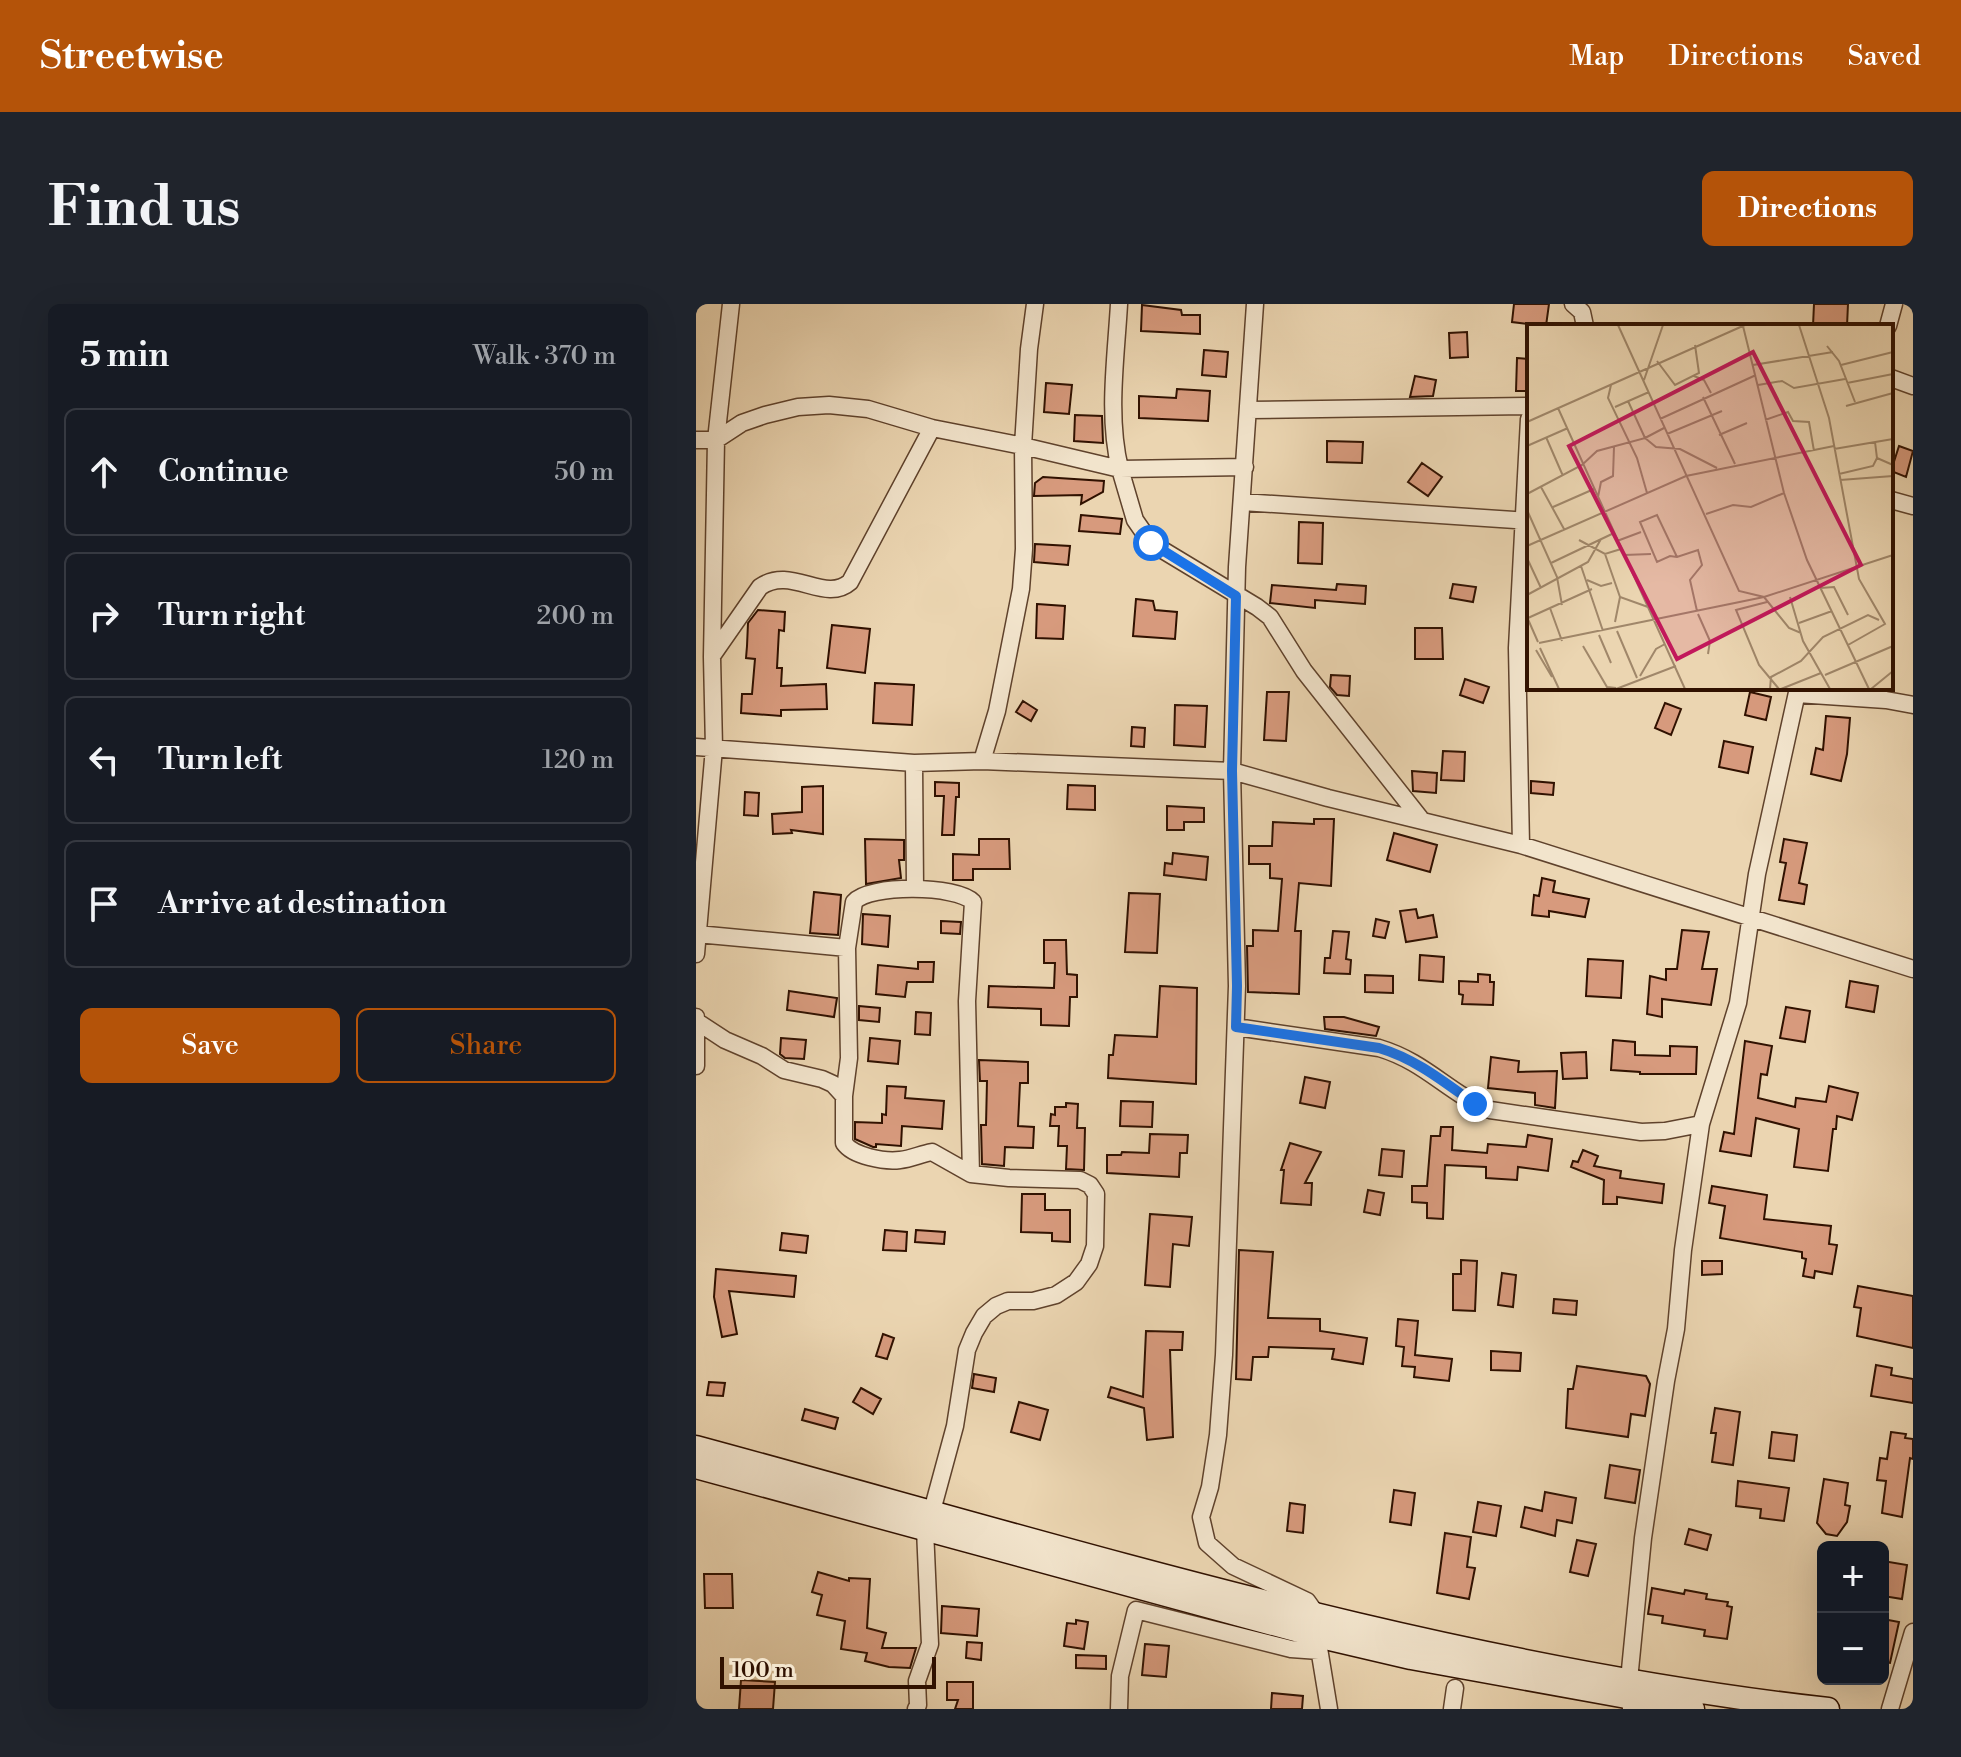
<!DOCTYPE html>
<html lang="en">
<head>
<meta charset="utf-8">
<style>
  :root { --surface:#171b24; --page:#20242c; --text:#f1f3f6; --muted:#9ea1a6; --line:#363941; --accent:#b45309 }
  body { margin:0; font-family:"Libre Bodoni",serif; background:var(--page); color:var(--text) }
  .controls { position:absolute; right:24px; bottom:24px; display:grid; overflow:hidden; border-radius:12px; box-shadow:0 8px 32px #0002 }
  .controls button { width:72px; height:72px; display:grid; place-items:center; padding:0; border:0; border-bottom:2px solid var(--line); background:var(--surface); color:var(--text); font:40px sans-serif }
  .scale { position:absolute; left:24px; bottom:20px; width:216px; box-sizing:border-box; padding-left:8px; border:4px solid #301100; border-top:0; font-size:22px; line-height:28px; white-space:nowrap; color:#301100; -webkit-text-stroke:6px #f2e4cc; paint-order:stroke }
  .stop { position:absolute; width:24px; height:24px; margin:-18px; border:6px solid #1a73e8; border-radius:50%; background:#fff }
  .stop.end { background:#1a73e8; border-color:#fff; box-shadow:0 2px 8px #0008 }
  .list { margin:0; padding:0; list-style:none }
  h2 { display:flex; justify-content:space-between; align-items:center; height:104px; margin:0; padding:0 32px; font-size:34px }
  h2 small { font-size:26px; font-weight:400; color:var(--muted) }
  .list li { display:grid; grid-template-columns:52px 1fr auto; gap:24px; align-items:center; box-sizing:border-box; height:128px; margin:0 16px 16px; padding:0 16px; border:2px solid var(--line); border-radius:12px }
  .list b { display:block; font-size:30px; white-space:nowrap }
  .list em { font-size:26px; font-style:normal; color:var(--muted) }
  .actions { display:flex; gap:16px; padding:24px 32px }
  .actions a { flex:1; padding:18px 0; border:2px solid var(--accent); border-radius:12px; text-align:center; font-size:28px; color:var(--accent) }
  .actions .main { background:var(--accent); color:#fff }
  .icon { flex:none; width:44px; height:44px; fill:none; stroke:currentColor; stroke-width:2; stroke-linecap:round; stroke-linejoin:round }
  .map { position:relative; flex:none; width:1217px; height:1405px; overflow:hidden; border-radius:12px }
  header { display:flex; align-items:center; gap:48px; box-sizing:border-box; height:112px; padding:0 40px; background:var(--accent); color:#fff }
  header strong { font-size:38px }
  nav { display:flex; gap:44px; margin-inline-start:auto; font-size:28px }
  .intro { display:flex; align-items:center; justify-content:space-between; box-sizing:border-box; height:192px; padding:0 48px }
  h1 { margin:0; font-size:56px }
  .button { padding:20px 36px; border-radius:12px; background:var(--accent); color:#fff; font-size:28px; font-weight:700 }
  main { display:flex; gap:48px; padding:0 48px }
  aside { flex:1; background:var(--surface); border-radius:12px; box-shadow:0 8px 32px #0002 }
  .map>svg:first-child { display:block }
  .building { fill:#d79a7d; stroke:#301100; stroke-width:2 }
  .lines { fill:none; stroke-linecap:round; stroke-linejoin:round }
  .street-casing { stroke:#5f422c; stroke-width:19 }
  .secondary-casing { stroke:#301100; stroke-width:25 }
  .street { stroke:#f2e4cc; stroke-width:16 }
  .secondary { stroke:#f2e4cc; stroke-width:22 }
  .route { stroke:#1a73e8; stroke-width:10 }
  .inset-road { fill:none; stroke:#a0876a; stroke-width:2 }
  .view { fill:#c2185b; fill-opacity:0.15; stroke:#c2185b; stroke-width:4 }
  .inset-edge { fill:none; stroke:#301100; stroke-width:4 }
</style>
</head>
<body>
<header>
<strong>Streetwise</strong>
<nav><a>Map</a><a>Directions</a><a>Saved</a></nav>
</header>
<div class="intro"><h1>Find us</h1><a class="button">Directions</a></div>
<main>
<aside>
<h2>5 min<small>Walk · 370 m</small></h2>
<ul class="list">
<li><svg class="icon" aria-label="ahead" viewBox="0 0 24 24"><path d="M12 20V5M6 11l6-6 6 6"/></svg><div><b>Continue</b></div><em>50 m</em></li>
<li><svg class="icon" aria-label="right" viewBox="0 0 24 24"><path d="M7 20v-9h11M14 6l5 5-5 5"/></svg><div><b>Turn right</b></div><em>200 m</em></li>
<li><svg class="icon" aria-label="left" viewBox="0 0 24 24"><path d="M17 20v-9H6M10 6l-5 5 5 5"/></svg><div><b>Turn left</b></div><em>120 m</em></li>
<li><svg class="icon" aria-label="arrive" viewBox="0 0 24 24"><path d="M6 21V4h12l-3 4 3 4H6"/></svg><div><b>Arrive at destination</b></div></li>
</ul>
<div class="actions"><a class="main">Save</a><a>Share</a></div>
</aside>
<div class="map">
<svg width="1217" height="1405" viewBox="0 0 1217 1405">
  <rect width="100%" height="100%" fill="#ebd5b1"/>
  <filter id="stains"><feTurbulence type="fractalNoise" baseFrequency=".0025" numOctaves="4"/><feColorMatrix values="0 0 0 0 .2 0 0 0 0 .09 0 0 0 0 .02 0 0 0 .5 -.17"/></filter>
  <radialGradient id="worn" r=".72"><stop offset=".6" stop-color="#630" stop-opacity="0"/><stop offset="1" stop-color="#630" stop-opacity=".3"/></radialGradient>
  <path class="building" d="M818,0H853L850,22L816,18Z
    M1118,0H1152L1151,22H1117Z
    M446,1L485,6L486,11H504V30L445,27Z
    M771,28L772,53L754,54L753,29Z
    M508,46L532,48L530,73L506,71Z
    M821,54L833,55V87H820Z
    M719,72L740,76L737,92L714,93Z
    M350,79L376,81L373,110L348,108Z
    M481,85L514,87L512,117L443,114V92L480,94Z
    M379,111L406,112L407,139L378,137Z
    M631,137L667,138L666,159L631,158Z
    M1203,142L1217,147L1210,173L1195,167Z
    M726,159L746,173L732,192L712,178Z
    M347,173L408,177L407,188L385,200L386,191L338,192L339,179Z
    M385,211L426,215L424,230L383,227Z
    M603,218L627,219L626,260L602,259Z
    M339,240L374,242L372,261L338,258Z
    M641,280L670,282L669,300L619,296V304L574,299L576,281L640,286Z
    M757,280L780,283L777,298L754,294Z
    M440,295L457,297L459,306L481,308L479,335L437,332Z
    M341,300L369,302L367,335L340,334Z
    M62,306L89,308L88,327L83,326L81,364H86L85,382L130,380L131,405L85,406V412L45,409L46,390H56L59,355L50,354L51,342L52,319Z
    M136,321L174,325L169,369L131,364Z
    M719,324H746L747,355H719Z
    M635,371L654,372L653,392L641,391L634,383Z
    M769,375L793,383L787,399L764,391Z
    M179,379L218,381L216,421L177,419Z
    M571,388H593L590,437L568,436Z
    M1054,388L1075,393L1070,416L1049,411Z
    M327,397L341,406L335,417L320,408Z
    M969,399L985,405L975,431L959,424Z
    M479,401L511,402L509,443L478,441Z
    M1130,412L1154,414L1151,450L1145,477L1115,470L1120,444L1127,446Z
    M436,423L449,424L448,443L435,442Z
    M1028,437L1057,443L1052,469L1023,463Z
    M747,447L769,448L768,477L745,476Z
    M716,467L741,469L740,489L717,487Z
    M835,477L858,479L857,491L835,489Z
    M239,478L263,479V493H260L258,531H246L248,492H239Z
    M372,481L399,482V506L371,505Z
    M127,482V530L95,526L96,529L77,530L76,510L106,508V483Z
    M49,488L63,489L62,512L48,511Z
    M471,502L508,504V518H488V526H471Z
    M618,515H638L635,582L603,579L599,627H605L603,690L552,688L551,642H557V626L582,627L586,575L574,574V560H553V542H576L577,518L618,520Z
    M698,529L741,541L734,568L691,556Z
    M169,535L208,536V556H203L205,574L170,580Z
    M283,535H313L314,565H277V576H257V550L283,551Z
    M1088,535L1111,539L1103,579L1111,581L1108,600L1083,596L1090,559L1084,558Z
    M477,549L512,553L510,576L468,571L469,559L476,560Z
    M846,574L859,577L857,588L893,595L889,613L853,607V613L836,611L838,591L843,592Z
    M118,588L145,591L142,631L114,629Z
    M433,589L464,590L461,649L429,648Z
    M720,605L722,614L737,611L741,633L710,638L704,607Z
    M167,610L194,612L192,643L166,640Z
    M680,615L693,618L689,634L677,632Z
    M245,617L265,618L264,630L245,629Z
    M986,626L1013,628L1006,665H1021L1015,701L966,695V713L951,710L954,672L970,676V665H981Z
    M637,627L653,628L650,655L655,656L654,670L628,669L629,654H634Z
    M348,636H370L371,670L381,671V693H374L373,722L345,721V705L292,703L293,682L358,684L359,659H348Z
    M724,651L748,653L747,678L723,676Z
    M892,655L927,657L925,694L890,692Z
    M222,658H238L237,678H211L209,693L180,690L182,661L222,665Z
    M782,670L794,671V678H798L797,701L766,700L767,691L763,690V677L782,678Z
    M669,671L697,672V689L669,688Z
    M1154,677L1182,682L1178,708L1150,703Z
    M464,682L501,684L500,780L412,774L413,751H417L419,731L461,733Z
    M93,687L141,694L138,713L91,706Z
    M163,702L184,704L183,718L163,716Z
    M1090,703L1114,707L1109,738L1084,734Z
    M220,708L235,709L234,731L219,730Z
    M628,713H648L683,723L680,732L629,725Z
    M85,734L110,736L108,755L89,754L84,750Z
    M174,734L204,737L202,760L172,757Z
    M917,736L939,738V751L974,752V742L1001,743L1000,770H944V768L915,766Z
    M1049,737L1076,742L1071,771L1065,770L1062,794L1099,803L1100,794L1130,798L1133,782L1162,789L1156,816L1141,812L1140,825H1137L1132,867L1098,863L1103,825L1060,814L1055,852L1024,847L1028,828L1038,830Z
    M890,748L891,774L867,775L865,749Z
    M795,753L823,757L822,768L861,767L859,804L839,801V789L792,784Z
    M283,756L332,758V779H324L322,822L338,823L337,844L309,843L308,862L286,860L285,821H290L291,777H284Z
    M609,773L634,778L629,804L604,799Z
    M191,782L210,783L209,794L248,797L246,825L206,822L205,842L180,840V843H177L159,835V818L186,819V810L190,811Z
    M425,797L457,798L456,823L424,822Z
    M370,799L382,800L381,824H389L388,866L370,865L371,842H362L363,822H354L355,810L359,811V803H370Z
    M745,823H757L756,846L791,849L792,840L830,843L832,831L856,835L852,867L822,863L821,876L790,874V863L749,861L747,915L731,914V899L716,898V882H731L735,832H744Z
    M454,830L492,831L491,849H484L483,873L411,869V851H425L426,848L453,849Z
    M594,839L625,848L609,879H616L615,901L585,899L588,866H585Z
    M686,845L708,847L706,873L683,871Z
    M887,846L902,852L898,862L925,867L924,874L968,880L966,899L921,893V900H907L908,876L875,863L877,857L882,858Z
    M1016,882L1071,891L1068,915L1135,922L1133,940L1141,941L1136,970L1119,967L1118,974L1107,972L1110,955L1106,954V948L1024,934L1029,902L1013,899Z
    M672,886L688,889L684,911L668,908Z
    M326,890H349V906H374V938L356,937V929L325,928Z
    M454,910L496,913L493,942L477,940L474,983L449,981Z
    M189,926L211,928L210,947L187,946Z
    M220,926L249,928L248,940L219,938Z
    M86,929L112,932L110,949L84,946Z
    M543,946L577,948L572,1014L624,1015V1027L671,1034L667,1060L636,1055L638,1045L573,1043L572,1053H557L555,1076L540,1075Z
    M765,956L781,957L779,1007L757,1006V970H765Z
    M1006,957H1026V970L1006,971Z
    M20,965L100,972L98,993L33,987L41,1030L26,1033L18,993Z
    M806,969L820,971L817,1003L802,1001Z
    M1162,982L1217,992V1044L1161,1032L1165,1004L1158,1003Z
    M858,995L881,997L880,1011L857,1009Z
    M702,1015L722,1017L719,1051L756,1055L753,1077L718,1073L719,1063L706,1062L708,1043L700,1042Z
    M450,1027L487,1028L486,1046H474L477,1133L451,1136L448,1104L412,1093L415,1083L447,1093Z
    M187,1030L198,1034L191,1055L180,1052Z
    M795,1047L825,1049L824,1067L795,1066Z
    M1180,1061L1196,1064L1195,1071L1217,1075V1099L1175,1092Z
    M881,1062L950,1072L954,1080L949,1112L935,1110L932,1133L870,1124L872,1085H877Z
    M278,1070L300,1074L298,1088L276,1084Z
    M13,1078L29,1079L27,1092L11,1091Z
    M165,1084L185,1095L177,1110L157,1098Z
    M323,1098L352,1106L344,1136L315,1128Z
    M1019,1104L1044,1108L1037,1161L1016,1158L1020,1129H1015Z
    M109,1105L142,1114L139,1125L106,1116Z
    M1076,1128L1101,1131L1098,1157L1073,1154Z
    M1195,1128L1210,1130L1209,1134L1217,1135V1155L1214,1154L1206,1213L1186,1209L1190,1177L1181,1176L1184,1154L1191,1155Z
    M914,1161L944,1166L939,1199L909,1194Z
    M1128,1175L1152,1179L1149,1201L1154,1202L1151,1218L1141,1232L1130,1230L1121,1219Z
    M1042,1177L1093,1184L1088,1217L1064,1214L1065,1205L1040,1202Z
    M698,1186L719,1189L715,1221L694,1218Z
    M849,1188L880,1194L876,1219L861,1216L859,1232L825,1223L829,1203L846,1207Z
    M782,1198L805,1202L800,1232L777,1228Z
    M594,1199L609,1201L607,1229L591,1227Z
    M993,1225L1015,1231L1011,1246L989,1240Z
    M749,1229L775,1233L771,1263L779,1264L773,1295L741,1289Z
    M881,1236L900,1240L892,1272L874,1268Z
    M1187,1257L1211,1261L1206,1295L1187,1292Z
    M122,1268L153,1277V1274L174,1275L171,1324L190,1329L186,1344H220L214,1364L193,1363L169,1357L171,1349L145,1345L149,1317L121,1311L126,1291L116,1288Z
    M8,1270H36L37,1304H9Z
    M956,1284L988,1290L989,1286L1011,1290L1010,1295L1032,1298L1031,1302L1036,1303L1031,1335L1008,1332L1009,1326L966,1319L967,1312L952,1310Z
    M246,1302L283,1305L281,1332L245,1329Z
    M1187,1315L1203,1318L1194,1359L1187,1358Z
    M380,1316L392,1318L388,1345L368,1342L371,1319L380,1320Z
    M271,1338L286,1339L285,1356L270,1354Z
    M449,1340L473,1342L470,1373L446,1371Z
    M380,1351L410,1352V1365L380,1364Z
    M45,1376L79,1378L77,1405H43Z
    M251,1378H277V1405H259L262,1396H251Z
    M576,1389L607,1392L606,1405H575Z"/>
  <g class="lines">
    <defs>
      <path id="street" d="M423,0C420,54 411,112 424,165L549,163
        M559,0L541,263L536,467L541,682L528,1051L522,1131L514,1183L505,1213L511,1239L537,1262L611,1297L621,1311V1332L633,1405
        M877,0L886,8L889,22
        M1192,22L1198,0
        M1195,74L1217,82
        M553,106L833,102
        M0,136H20L46,119L69,111L102,103L133,101L172,105L236,124L327,142L424,165L439,216L455,239L561,303L574,313L608,367L724,514
        M1195,196L1217,202
        M546,198L833,217
        M16,352L64,283C95,261 129,300 154,278L236,124
        M1101,390L1190,396L1217,401
        M0,443L218,459L286,457L536,467L632,494L825,541L1217,665
        M286,457L301,407L325,285L328,245L327,142L333,45L339,0
        M218,459L219,585
        M825,541L821,344L833,115
        M1,630L151,644
        M0,650L18,444L16,353L20,136L35,0
        M0,713V762
        M0,717L29,736L66,752L88,766L126,775L137,780L148,792
        M540,723L683,744C730,758 752,789 794,806L945,828L969,827L1005,820
        M236,1207L259,1122L271,1046L278,1029L288,1012L300,1002L312,997H337L360,991L380,978L393,960L399,942L400,890L394,881L384,876L313,874L275,870L236,848C225,850 215,855 204,856C188,858 157,852 148,839V792L153,754L151,644L158,598C173,580 261,581 277,598L271,697L275,870
        M220,1405L222,1401L221,1377L234,1340L229,1225
        M423,1405L424,1372L440,1306L595,1345L623,1347
        M756,1405L759,1384
        M935,1405L933,1376L947,1234L970,1077L980,1025L987,946L1005,820L1042,699L1061,570L1102,384
        M1194,1405L1217,1328"/>
      <path id="secondary" d="M0,1143C373,1244 747,1362 1132,1405
        M0,1163L621,1332L715,1354L997,1405"/>
    </defs>
    <use href="#street" class="street-casing"/>
    <use href="#secondary" class="secondary-casing"/>
    <use href="#street" class="street"/>
    <use href="#secondary" class="secondary"/>
  </g>
  <g class="lines">
    <path class="route" d="M455,239L540,292L536,467L541,682L540,723L683,744C720,755 748,778 779,800"/>
  </g>
  <g transform="translate(831 20)">
    <rect width="366" height="366" fill="#ebd5b1"/>
    <path class="inset-road" d="M91,1L212,267L237,273L262,304L274,309M272,1L302,94L332,255L358,300L321,321M216,2L257,169L280,236L342,365M300,22L312,37L328,78M130,37L148,61L172,49L168,21M226,41L306,28M314,41L366,28M167,52L177,56L184,69M117,56L136,1M320,59L366,50M84,61L81,74L110,134L120,169M231,61L255,57L267,64L318,55M176,73L208,140M101,77L118,114L137,104M319,82L366,69M88,83L122,68M31,84L158,365M133,95L229,51M238,96L261,88L266,97L282,98L287,127M0,98L218,1M140,110L195,87M192,111L220,99M19,113L36,152M348,118L350,134L366,141M0,122L41,104M307,125L366,115M312,150L346,142L350,134M313,156L366,152M14,163L37,205M0,170L55,141L70,127L118,114L129,123L153,125L190,144M71,173L74,158L86,152L87,123M26,183L67,165M0,186L30,253L35,281M179,190L206,181L224,183L257,169M52,216L78,230L94,225M90,217L114,208M0,222L159,152L307,122M78,230L93,273L121,283M97,231L124,230M150,233L130,191L113,198L130,238L143,232L150,233L171,226L175,241L163,256L170,287M0,234L14,264M24,239L87,209M54,242L76,307M60,256L74,262L85,259M293,264L307,263L321,291M0,271L61,238L74,215M263,273L276,317L303,365M240,278L209,286L232,341L252,365M23,284L35,317M171,290L183,317L181,330M0,293L11,318M1,294L65,265M88,298L93,273M272,299L305,287M90,307L110,354M72,311L84,339M12,319L237,273L366,231M56,322L80,363L89,364M13,324L32,365M9,326L25,353M298,351L366,322M113,352L129,325L138,320M89,365L149,342M243,365L244,353L274,337L296,313L341,291L352,296M254,365L294,349M344,365L366,347"/>
    <path class="view" d="M226,28L334,241L150,335L42,122Z"/>
    <rect width="366" height="366" class="inset-edge"/>
  </g>
  <rect width="100%" height="100%" filter="url(#stains)"/>
  <rect width="100%" height="100%" fill="url(#worn)"/>
</svg>
<div class="controls">
<button>+</button>
<button>−</button>
</div>
<div class="scale">100 m</div>
<div class="stop" style="left:455px;top:239px"></div>
<div class="stop end" style="left:779px;top:800px"></div>
</div>
</main>
</body>
</html>
